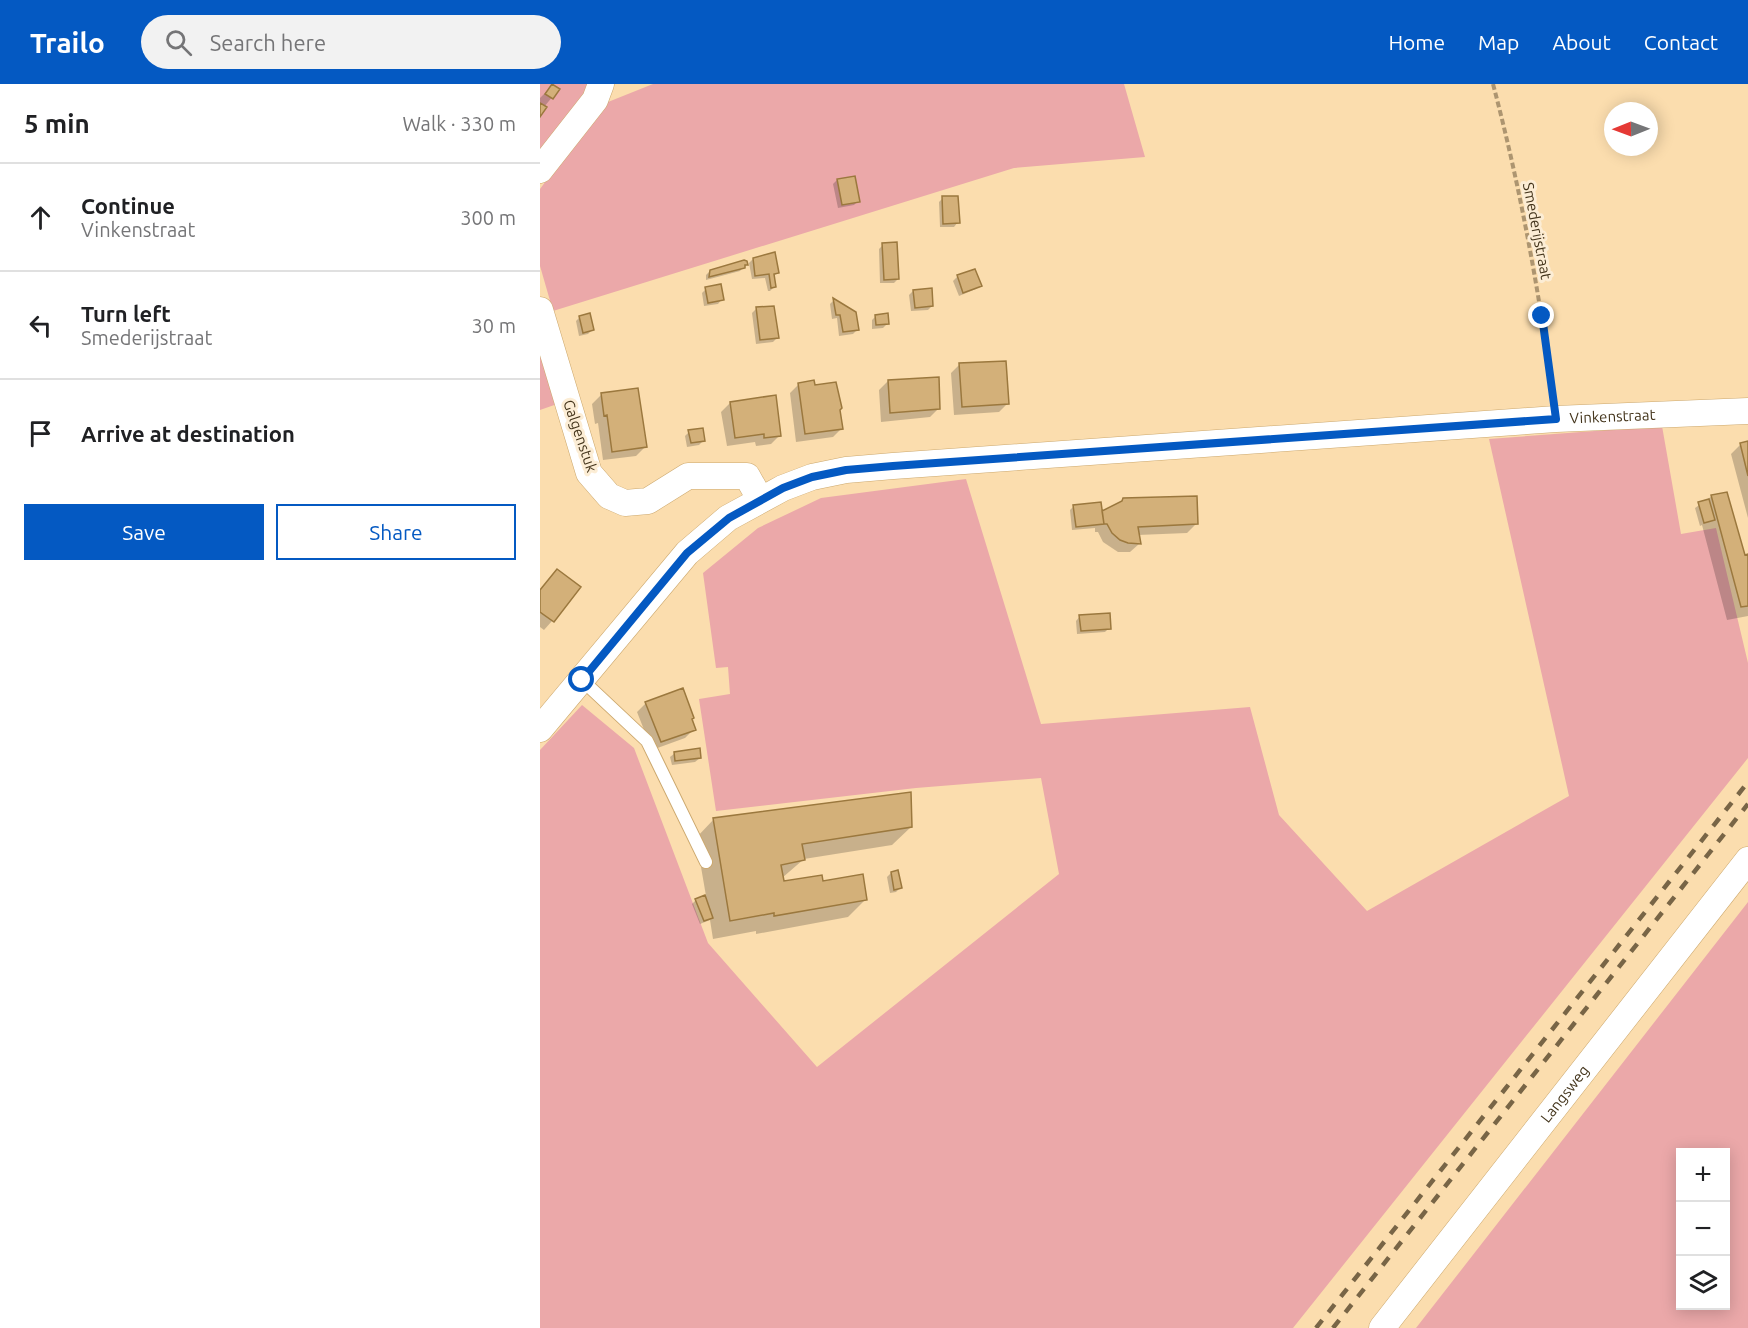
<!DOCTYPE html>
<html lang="en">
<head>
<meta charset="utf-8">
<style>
  :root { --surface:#fff; --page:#f2f2f2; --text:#202124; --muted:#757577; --line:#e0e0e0; --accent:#0459c2 }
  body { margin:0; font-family:Ubuntu,sans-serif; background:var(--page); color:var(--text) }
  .controls { position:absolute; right:18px; bottom:18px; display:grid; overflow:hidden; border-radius:0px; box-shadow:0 3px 15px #0003 }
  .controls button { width:54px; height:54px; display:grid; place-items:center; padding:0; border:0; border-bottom:2px solid var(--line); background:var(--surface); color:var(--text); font:30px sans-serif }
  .compass { position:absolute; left:1064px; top:18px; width:54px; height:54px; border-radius:50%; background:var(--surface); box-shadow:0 3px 15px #0003; rotate:269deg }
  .stop { position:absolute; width:18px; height:18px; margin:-14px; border:4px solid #0459c2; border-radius:50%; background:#fff }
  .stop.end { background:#0459c2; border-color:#fff; box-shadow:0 2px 6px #0008 }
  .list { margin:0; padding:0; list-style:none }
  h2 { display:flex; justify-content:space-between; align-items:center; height:78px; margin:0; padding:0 24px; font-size:26px }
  h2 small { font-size:20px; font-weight:400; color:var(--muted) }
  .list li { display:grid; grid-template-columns:39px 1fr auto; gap:18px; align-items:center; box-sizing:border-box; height:108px; padding:0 24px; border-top:2px solid var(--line) }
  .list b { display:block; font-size:22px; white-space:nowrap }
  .list p { margin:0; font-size:20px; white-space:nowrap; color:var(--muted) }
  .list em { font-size:20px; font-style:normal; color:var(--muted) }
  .actions { display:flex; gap:12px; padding:18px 24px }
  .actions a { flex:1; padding:14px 0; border:2px solid var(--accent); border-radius:0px; text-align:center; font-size:21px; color:var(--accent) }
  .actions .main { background:var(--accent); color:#fff }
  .icon { flex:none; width:33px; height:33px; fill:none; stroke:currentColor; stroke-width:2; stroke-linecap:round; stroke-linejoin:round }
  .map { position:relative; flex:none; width:1208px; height:1244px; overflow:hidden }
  header { display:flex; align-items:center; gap:36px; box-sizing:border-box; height:84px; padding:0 30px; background:var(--accent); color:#fff }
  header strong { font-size:28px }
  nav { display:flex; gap:33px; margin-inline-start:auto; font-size:21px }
  .search { width:420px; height:54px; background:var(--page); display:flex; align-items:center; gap:15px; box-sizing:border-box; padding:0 21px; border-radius:33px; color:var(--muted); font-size:22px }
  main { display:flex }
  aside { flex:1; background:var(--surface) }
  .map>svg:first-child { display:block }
  .green { fill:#eba8a9; fill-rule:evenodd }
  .shadow { fill:#0003 }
  .building { fill:#d3b079; stroke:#9b783e; stroke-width:1.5 }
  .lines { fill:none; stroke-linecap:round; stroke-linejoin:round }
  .service-casing { stroke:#cca86d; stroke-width:14 }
  .minor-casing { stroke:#cca86d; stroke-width:27 }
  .path { stroke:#ad9570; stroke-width:4; stroke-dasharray:6 3; stroke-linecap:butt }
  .service { stroke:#fff; stroke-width:12 }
  .minor { stroke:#fff; stroke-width:26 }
  .rail { stroke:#786546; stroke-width:4.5; stroke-dasharray:10 10; stroke-linecap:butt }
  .route { stroke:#0459c2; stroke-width:8 }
  .labels { text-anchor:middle; stroke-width:6; stroke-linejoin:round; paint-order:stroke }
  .street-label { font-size:15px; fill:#43341b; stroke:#fcedd5 }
</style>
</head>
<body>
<header>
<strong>Trailo</strong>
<div class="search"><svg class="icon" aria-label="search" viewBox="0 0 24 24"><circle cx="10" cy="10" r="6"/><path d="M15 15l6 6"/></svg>Search here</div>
<nav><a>Home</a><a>Map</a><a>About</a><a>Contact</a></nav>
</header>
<main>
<aside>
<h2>5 min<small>Walk · 330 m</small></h2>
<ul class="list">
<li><svg class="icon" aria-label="ahead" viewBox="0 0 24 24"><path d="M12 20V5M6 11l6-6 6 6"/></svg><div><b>Continue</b><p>Vinkenstraat</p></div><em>300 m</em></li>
<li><svg class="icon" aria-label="left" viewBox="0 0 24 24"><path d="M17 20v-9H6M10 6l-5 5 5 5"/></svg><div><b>Turn left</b><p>Smederijstraat</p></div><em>30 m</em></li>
<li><svg class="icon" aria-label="arrive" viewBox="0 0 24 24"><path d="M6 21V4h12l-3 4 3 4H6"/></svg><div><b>Arrive at destination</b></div></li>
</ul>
<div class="actions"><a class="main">Save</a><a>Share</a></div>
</aside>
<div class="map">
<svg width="1208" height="1244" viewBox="0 0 1208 1244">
  <rect width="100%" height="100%" fill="#fbddae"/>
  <path class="green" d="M0,0H54L0,77V33L7,23L0,19Z
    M113,0H584L605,73L474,84L13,227L0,182V105L63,20Z
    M0,246L20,319L0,326Z
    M1122,342L1141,450L1176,444L1208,579V674L753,1244H0V666L42,621L94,664L168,859L277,983L519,790L501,694L376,704L176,727L159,615L190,610L188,583L176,584L163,489L218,444L281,414L426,395L501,640L710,623L739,731L827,827L1029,712L949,355Z
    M1208,818V1244H876ZM1140,1068H1186V1222H1140Z"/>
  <path class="shadow" d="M12,2L18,6L4,23L0,30V14Z
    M297,96L318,117L314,121L298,124L293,100Z
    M403,114L418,138L414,143H400L399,118Z
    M343,161L358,195L354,199H340L339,165Z
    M213,175L237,189L233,193L234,203L230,207H228L225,194L212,195L209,179Z
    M206,180L200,187L166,196V191L170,187Z
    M434,187L440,201L436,205L419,212L413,197L417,193Z
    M166,205L182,215L178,220L164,222L162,209Z
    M373,207L392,222L388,226L371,227L369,211Z
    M294,216L317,246L313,250L299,252L297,234L292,235L290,220Z
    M216,225L237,254L233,258L216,260L212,229Z
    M336,232L347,240L343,244L332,245V236Z
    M40,233L52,246L48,250L39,252L36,237Z
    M420,280L468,319L459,328L414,331L411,289Z
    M348,297L399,324L390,333L341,338L339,306Z
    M259,300L273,302L299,325L302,344L293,353L256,358L250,309Z
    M61,311L105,363L96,372L63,376L58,339L55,340L52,320Z
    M190,319L240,351L231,360L216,362L215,358L187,362L181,328Z
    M149,348L163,357L159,361L147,363L145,352Z
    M1208,359V434L1191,370L1200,361Z
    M1172,412L1204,472L1208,471V532L1187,536L1162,441L1160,442L1155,424Z
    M583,415L656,440L647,449L598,451L599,460L590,468H578L563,458L558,448H555V444L532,446L530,426L534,422L561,429L578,420Z
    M39,504L12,537L4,546L0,543V506Z
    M540,532L569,544L565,548L537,550L536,537Z
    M106,619L150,635L154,645L145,654L112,666L97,628Z
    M135,669L160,674L155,678L132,681L130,673Z
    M174,735L371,743L352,761L264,775L242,794L243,799H282L326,815L308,833L216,850V847L173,855L170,836L160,840L152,820L156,816L166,812L156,754Z
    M351,789L360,804L356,808L350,809L347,793Z"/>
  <path class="building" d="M12,0L20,5L13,15L5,10Z
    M0,19L7,23L0,33Z
    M315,92L320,118L302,121L297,95Z
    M402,112H418L420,139L403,140Z
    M357,158L359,195L344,196L342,159Z
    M235,168L239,189L234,190L236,203L231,204L229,190L215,192L213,174Z
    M204,176L207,177L208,181H205V184L169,193L170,186Z
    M435,185L442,202L423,209L417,191Z
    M181,200L184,216L168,219L165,203Z
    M392,204L393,222L375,224L373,206Z
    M293,214L316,228L319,246L303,248L300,231H296Z
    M234,222L239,254L220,256L216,223Z
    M50,229L54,246L43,249L39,232Z
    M348,229L349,240L336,241L335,231Z
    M466,277L469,320L422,323L419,279Z
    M399,293L400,325L350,329L348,296Z
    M274,296L275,301L296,298L302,324L300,326L303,345L265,350L258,299Z
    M98,304L107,363L72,368L67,331L64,332L61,309Z
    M236,311L241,352L224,354V350L195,354L190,318Z
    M163,344L165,357L151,359L148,346Z
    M1208,357V392L1200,359Z
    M1187,408L1205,471L1208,470V522L1201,523L1171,411Z
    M657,412L658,440L598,443L601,460L588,459L580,456L572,449L567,440H564L562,427L582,417L583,414Z
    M1169,415L1175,436L1164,439L1158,418Z
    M561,418L564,440L536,443L533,421Z
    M17,485L41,503L14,538L0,528V506Z
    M570,529L571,545L541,547L539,531Z
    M143,604L154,634L152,635L156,646L121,658L105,618Z
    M160,664L161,674L135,677L134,668Z
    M371,708L372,743L262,760L265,776L241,781L244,797L282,791L283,797L323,790L327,816L234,832V829L190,837L173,734Z
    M358,786L362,804L354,806L351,788Z
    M165,811L173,834L164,837L155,815Z"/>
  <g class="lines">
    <defs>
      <path id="service" d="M42,596L107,657L166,778"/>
      <g id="minor">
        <path d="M0,86L55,16L61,0"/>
        <path d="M0,226L49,389L69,412L85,419L108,417L148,392H207L220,415"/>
        <path id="s1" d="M0,645L147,469L188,434L243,404L272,393L306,386L353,382L1016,335L1208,327"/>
        <path id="s2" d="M842,1244L1208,776"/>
      </g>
    </defs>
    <use href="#service" class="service-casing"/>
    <use href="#minor" class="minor-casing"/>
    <path class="path" d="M953,0C980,102 999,207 1013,311"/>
    <use href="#service" class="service"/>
    <use href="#minor" class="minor"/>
    <path class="rail" d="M776,1244L1208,698
      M793,1244L1208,720"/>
  </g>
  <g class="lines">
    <path class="route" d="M42,596L147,469L189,434L243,404L272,393L306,386L353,382L1016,335L1002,232"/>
  </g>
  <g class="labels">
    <g class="street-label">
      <text transform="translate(997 147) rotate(79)" y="5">Smederijstraat</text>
      <text dy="5" stroke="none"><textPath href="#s1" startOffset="1180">Vinkenstraat</textPath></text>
      <text transform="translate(40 352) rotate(71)" y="5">Galgenstuk</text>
      <text dy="5" stroke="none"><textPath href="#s2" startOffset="297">Langsweg</textPath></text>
    </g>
  </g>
</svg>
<div class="controls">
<button>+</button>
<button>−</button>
<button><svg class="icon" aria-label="layers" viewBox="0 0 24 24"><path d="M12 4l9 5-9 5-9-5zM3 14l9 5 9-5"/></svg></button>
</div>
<svg class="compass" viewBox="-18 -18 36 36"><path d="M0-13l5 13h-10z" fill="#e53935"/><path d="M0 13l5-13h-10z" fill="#757577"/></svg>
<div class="stop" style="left:42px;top:596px"></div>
<div class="stop end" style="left:1002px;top:232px"></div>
</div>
</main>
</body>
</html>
